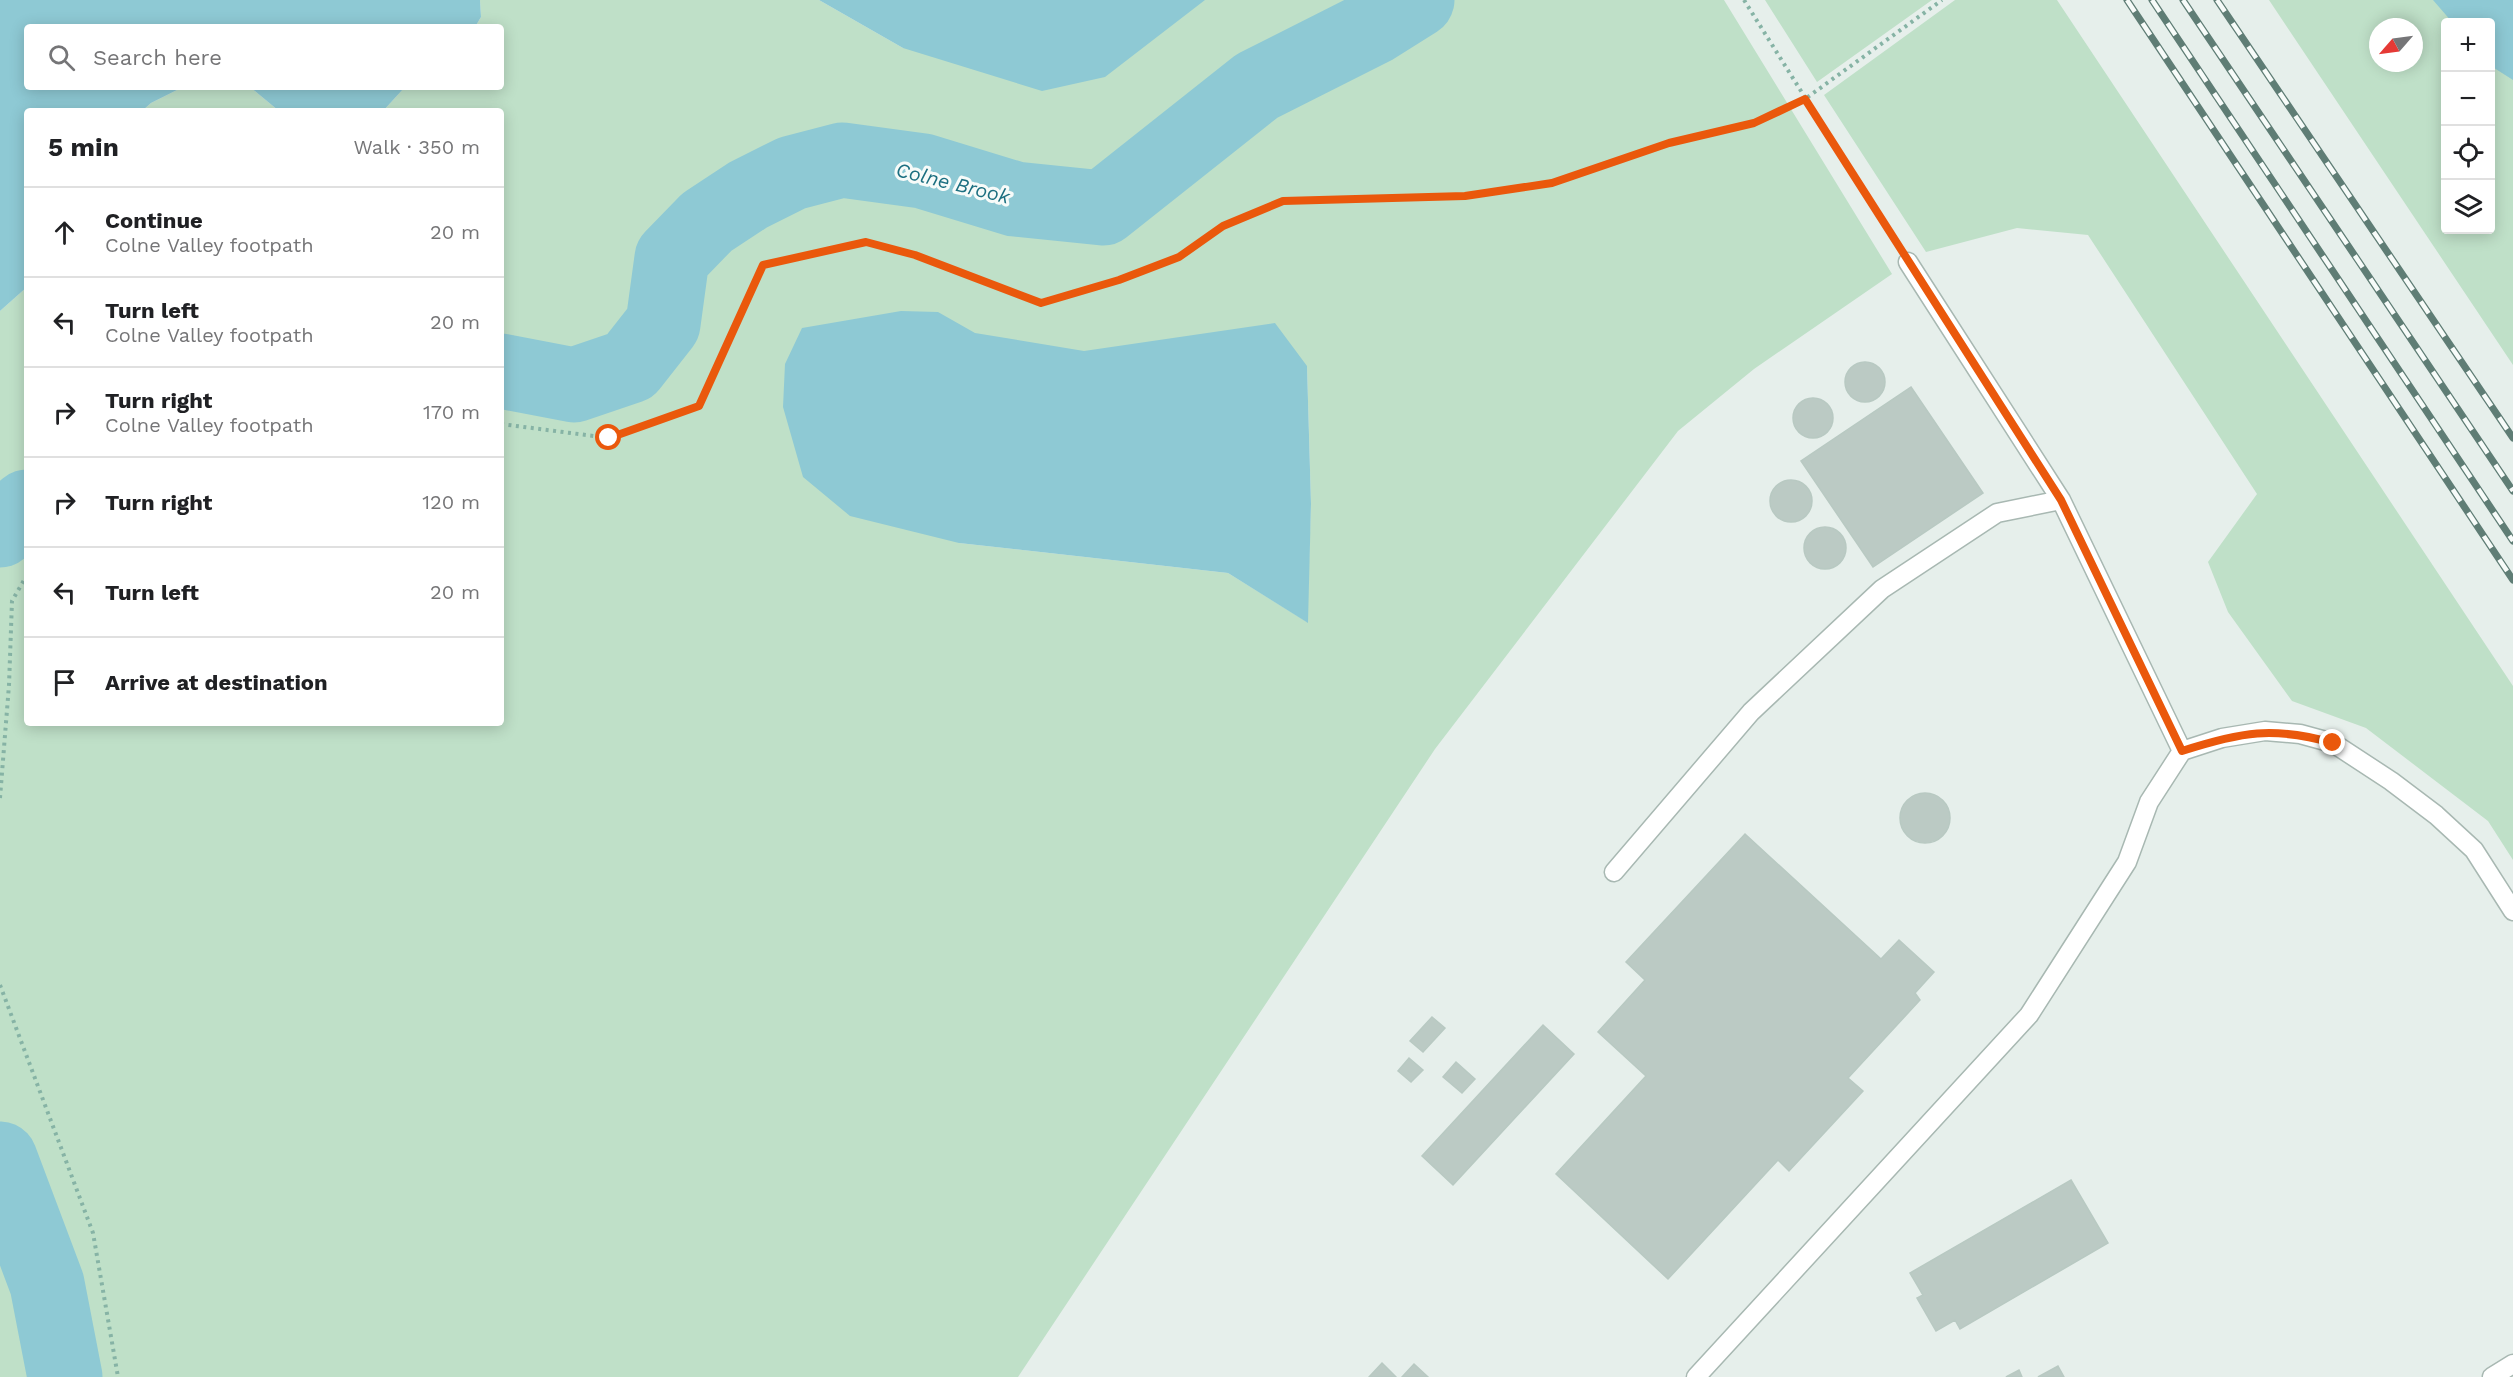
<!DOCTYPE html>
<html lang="en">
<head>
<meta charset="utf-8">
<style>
  :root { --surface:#fff; --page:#f2f2f2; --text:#202124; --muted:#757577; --line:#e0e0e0 }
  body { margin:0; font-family:"Work Sans",sans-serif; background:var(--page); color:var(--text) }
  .controls { position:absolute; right:18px; top:18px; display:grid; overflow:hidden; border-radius:6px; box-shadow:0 3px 15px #0003 }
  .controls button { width:54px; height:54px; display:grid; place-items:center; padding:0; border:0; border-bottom:2px solid var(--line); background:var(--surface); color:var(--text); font:30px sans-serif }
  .compass { position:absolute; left:2369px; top:18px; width:54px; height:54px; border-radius:50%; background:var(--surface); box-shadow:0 3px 15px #0003; rotate:242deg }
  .stop { position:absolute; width:18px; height:18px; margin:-14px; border:4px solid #ea580c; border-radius:50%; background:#fff }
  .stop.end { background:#ea580c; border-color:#fff; box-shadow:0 2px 6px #0008 }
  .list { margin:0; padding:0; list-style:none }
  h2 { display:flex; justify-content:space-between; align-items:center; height:78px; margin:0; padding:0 24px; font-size:26px }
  h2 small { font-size:20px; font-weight:400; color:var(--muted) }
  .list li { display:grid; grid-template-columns:39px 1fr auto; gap:18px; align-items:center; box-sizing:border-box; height:90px; padding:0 24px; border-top:2px solid var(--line) }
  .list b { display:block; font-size:22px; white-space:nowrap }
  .list p { margin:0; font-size:20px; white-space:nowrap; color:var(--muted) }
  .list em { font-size:20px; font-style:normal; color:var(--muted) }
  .icon { flex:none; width:33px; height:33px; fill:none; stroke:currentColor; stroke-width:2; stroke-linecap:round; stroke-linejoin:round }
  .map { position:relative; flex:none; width:2513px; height:1377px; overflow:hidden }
  .search { position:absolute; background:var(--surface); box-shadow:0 3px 15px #0003; left:24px; top:24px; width:480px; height:66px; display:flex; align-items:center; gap:15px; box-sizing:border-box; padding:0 21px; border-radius:6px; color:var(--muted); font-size:22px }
  .panel { position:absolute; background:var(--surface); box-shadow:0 3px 15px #0003; left:24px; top:108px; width:480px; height:618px; border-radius:6px }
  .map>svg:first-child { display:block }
  .green { fill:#bfe0c8; fill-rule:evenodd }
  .water { fill:#8ec9d4 }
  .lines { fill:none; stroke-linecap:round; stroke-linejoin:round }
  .river { stroke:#8ec9d4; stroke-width:75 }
  .building { fill:#bbcac4; stroke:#b8c9c2; stroke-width:1.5 }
  .minor-casing { stroke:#a8b8b2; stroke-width:21 }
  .path { stroke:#86b3a5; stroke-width:4; stroke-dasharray:3 4.5; stroke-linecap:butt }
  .minor { stroke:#fff; stroke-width:18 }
  .rail-casing { stroke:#5f7d75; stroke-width:7 }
  .rail { stroke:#f7fbf9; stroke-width:4.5; stroke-dasharray:14; stroke-linecap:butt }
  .route { stroke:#ea580c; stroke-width:8 }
  .labels { text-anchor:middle; stroke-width:6; stroke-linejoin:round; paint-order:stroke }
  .water-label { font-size:20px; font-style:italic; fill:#1c6f80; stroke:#f7fbf9 }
</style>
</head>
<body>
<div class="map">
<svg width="2513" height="1377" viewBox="0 0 2513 1377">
  <rect width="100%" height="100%" fill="#e6efeb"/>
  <path class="green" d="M480,0H819L903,48L1203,0H1376L1250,78L1100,201L1014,192L919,163L840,152L790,165L706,212L666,253L658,321L626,361L573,378L501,366V111H383L405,87H501V27H475L481,17Z
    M1445,0H1724L1892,274L1754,369L1678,431L1435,749L1018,1377H73L54,1277L0,1140V539L27,516V723H501V386L576,393L634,375L672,327L682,258L712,227L798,176L845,166L926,179L1007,203L1097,214L1266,89ZM1144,354L1307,366L1311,504L1307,622L1228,573L959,543Z
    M1765,0H1932L1817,82Z
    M1955,0H2057L2513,686V860L2488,821L2366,728L2292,701L2228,612L2208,562L2257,494L2088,235L2017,228L1926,252L1824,95Z
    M2269,0H2513V365ZM2446,22H2490V230H2446ZM2378,27H2414V63H2378Z
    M183,87H250L279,111H142L151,103Z
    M27,287V499L0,521V311Z
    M0,1175L39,1283L58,1377H0Z"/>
  <path class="water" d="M0,0H480L481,17L475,27H27V87H183L151,103L142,111H27V287L0,311Z
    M819,0H1205L1105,77L1042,91L903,48Z
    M2433,0H2513V80L2491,66L2490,22H2452Z
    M250,87H405L383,111H279Z
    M901,311L938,312L975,333L1084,351L1275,323L1307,366L1311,504L1308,623L1228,573L959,543L850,516L803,477L783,407L785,364L802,328Z"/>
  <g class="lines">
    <path class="river" d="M501,371L574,385L630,366L663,324L672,258L707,222L748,195L792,173L842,160L923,171L1015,199L1103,208L1257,86L1374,27L1417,0
      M0,530L27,507
      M0,1159L47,1284L65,1377"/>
  </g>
  <path class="building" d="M1845 382a20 20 0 1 1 40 0a20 20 0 1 1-40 0Z
    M1911,387L1983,493L1873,567L1801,461Z
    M1793 418a20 20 0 1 1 40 0a20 20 0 1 1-40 0Z
    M1770 501a21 21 0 1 1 42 0a21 21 0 1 1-42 0Z
    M1804 548a21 21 0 1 1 42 0a21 21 0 1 1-42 0Z
    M1900 818a25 25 0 1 1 50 0a25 25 0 1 1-50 0Z
    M1745,834L1881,959L1899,940L1934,972L1915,993L1920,1000L1848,1078L1863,1091L1789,1171L1778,1160L1668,1279L1556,1174L1646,1076L1598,1032L1645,980L1626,962Z
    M1432,1017L1445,1028L1423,1052L1410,1041Z
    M1543,1025L1574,1054L1453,1185L1422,1156Z
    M1409,1058L1423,1070L1411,1082L1398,1071Z
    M1456,1062L1475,1079L1462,1093L1443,1077Z
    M2071,1180L2108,1243L1960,1329L1955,1320L1936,1331L1917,1298L1923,1295L1910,1273Z
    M1382,1363L1396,1377H1369Z
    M1414,1364L1428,1377H1402Z
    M2058,1366L2064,1377H2038Z
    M2019,1370L2022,1377H2006Z"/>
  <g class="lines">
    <defs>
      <path id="minor" d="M1908,262L2061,500L2182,751
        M1614,872L1751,712L1882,589L1997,513L2061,500
        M1696,1377L2029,1015L2127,862L2149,802L2182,751L2222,738L2265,731L2300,734L2333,743L2391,781L2436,815L2474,850L2513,911
        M2492,1377L2513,1364"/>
    </defs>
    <use href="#minor" class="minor-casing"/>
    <path class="path" d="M1744,0L1893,238
      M501,424L609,438L699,406L763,265L866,242L915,255L1041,303L1119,280L1179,257L1223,226L1283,201L1465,196L1552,183L1669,143L1754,123L1805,99L1942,0
      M0,798L9,685L12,601L27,575
      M0,985L93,1233L118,1377"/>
    <use href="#minor" class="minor"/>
    <defs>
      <path id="rail" d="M2127,0L2513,580
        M2152,0L2513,541
        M2183,0L2513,491
        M2217,0L2513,438"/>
    </defs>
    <use href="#rail" class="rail-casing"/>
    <use href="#rail" class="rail"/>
  </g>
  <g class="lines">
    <path class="route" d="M609,438L699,406L763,265L866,242L915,255L1041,303L1119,280L1179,257L1223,226L1283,201L1465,196L1552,183L1669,143L1754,123L1805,99L2061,500L2182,751C2241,732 2273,726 2333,743"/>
  </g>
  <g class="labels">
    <g class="water-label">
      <text transform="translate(953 183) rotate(14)" y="7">Colne Brook</text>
    </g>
  </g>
</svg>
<div class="controls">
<button>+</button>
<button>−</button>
<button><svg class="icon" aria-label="locate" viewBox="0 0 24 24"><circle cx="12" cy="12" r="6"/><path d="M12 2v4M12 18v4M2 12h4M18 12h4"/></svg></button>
<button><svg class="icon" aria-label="layers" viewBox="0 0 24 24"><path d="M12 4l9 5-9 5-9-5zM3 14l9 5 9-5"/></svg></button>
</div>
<svg class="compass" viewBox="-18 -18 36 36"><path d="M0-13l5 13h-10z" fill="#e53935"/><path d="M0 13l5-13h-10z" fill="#757577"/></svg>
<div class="stop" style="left:609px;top:438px"></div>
<div class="stop end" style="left:2333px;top:743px"></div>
<div class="search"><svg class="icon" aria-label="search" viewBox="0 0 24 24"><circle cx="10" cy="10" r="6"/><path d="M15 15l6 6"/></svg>Search here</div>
<section class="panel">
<h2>5 min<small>Walk · 350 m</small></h2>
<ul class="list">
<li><svg class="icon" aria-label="ahead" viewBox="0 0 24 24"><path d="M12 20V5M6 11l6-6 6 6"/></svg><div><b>Continue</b><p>Colne Valley footpath</p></div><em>20 m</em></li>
<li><svg class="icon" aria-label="left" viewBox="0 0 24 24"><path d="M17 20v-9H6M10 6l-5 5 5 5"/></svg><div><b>Turn left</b><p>Colne Valley footpath</p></div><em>20 m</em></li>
<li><svg class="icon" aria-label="right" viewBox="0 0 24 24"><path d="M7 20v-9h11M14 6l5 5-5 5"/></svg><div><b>Turn right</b><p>Colne Valley footpath</p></div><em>170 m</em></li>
<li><svg class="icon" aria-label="right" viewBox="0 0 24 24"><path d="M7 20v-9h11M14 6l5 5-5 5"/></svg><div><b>Turn right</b></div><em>120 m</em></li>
<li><svg class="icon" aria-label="left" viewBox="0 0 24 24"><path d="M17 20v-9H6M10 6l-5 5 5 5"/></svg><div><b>Turn left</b></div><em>20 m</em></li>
<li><svg class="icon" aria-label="arrive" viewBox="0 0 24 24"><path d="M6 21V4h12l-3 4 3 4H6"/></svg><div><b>Arrive at destination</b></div></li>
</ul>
</section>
</div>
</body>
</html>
